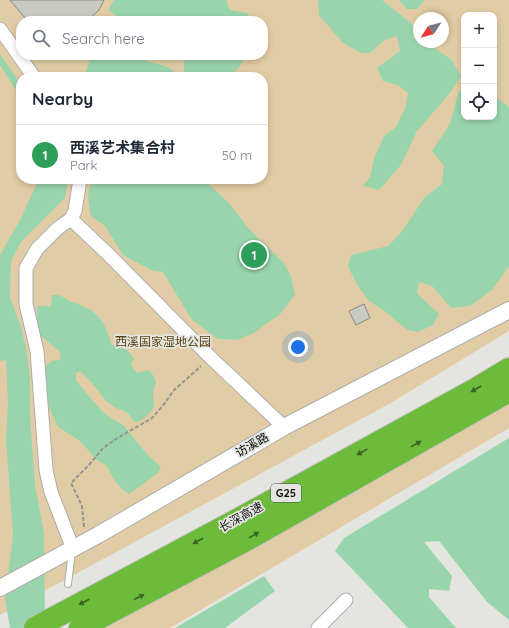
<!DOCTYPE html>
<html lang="en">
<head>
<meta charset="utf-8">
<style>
  :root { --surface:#fff; --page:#f6f6f7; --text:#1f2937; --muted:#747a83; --line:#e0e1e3; --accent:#a71216 }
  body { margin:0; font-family:Quicksand,"Noto Sans SC",sans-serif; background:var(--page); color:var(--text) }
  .controls { position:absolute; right:12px; top:12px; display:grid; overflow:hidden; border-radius:8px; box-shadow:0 2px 6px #0003 }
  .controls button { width:36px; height:36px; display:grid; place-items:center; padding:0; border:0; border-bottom:1px solid var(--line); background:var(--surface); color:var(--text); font:20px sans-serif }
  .compass { position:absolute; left:413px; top:12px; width:36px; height:36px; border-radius:50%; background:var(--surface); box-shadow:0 2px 6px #0003; rotate:234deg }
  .you { position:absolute; left:298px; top:347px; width:14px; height:14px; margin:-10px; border:3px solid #fff; border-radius:50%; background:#1a73e8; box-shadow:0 0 0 6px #1a73e833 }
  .badge { display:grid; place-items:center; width:26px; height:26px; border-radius:50%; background:var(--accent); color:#fff; font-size:13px; font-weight:700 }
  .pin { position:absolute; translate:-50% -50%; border:2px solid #fff; box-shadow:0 1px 4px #0006 }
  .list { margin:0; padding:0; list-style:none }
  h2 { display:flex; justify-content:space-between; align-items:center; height:52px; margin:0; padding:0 16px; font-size:17px }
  h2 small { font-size:13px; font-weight:400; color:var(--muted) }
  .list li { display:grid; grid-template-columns:26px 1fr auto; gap:12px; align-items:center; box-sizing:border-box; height:60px; padding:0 16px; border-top:1px solid var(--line) }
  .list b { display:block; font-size:15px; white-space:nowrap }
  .list p { margin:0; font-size:13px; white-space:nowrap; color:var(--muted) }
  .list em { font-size:13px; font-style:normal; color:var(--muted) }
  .icon { flex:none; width:22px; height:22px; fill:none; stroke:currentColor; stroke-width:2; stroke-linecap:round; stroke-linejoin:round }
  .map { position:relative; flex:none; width:509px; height:628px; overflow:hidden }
  .search { position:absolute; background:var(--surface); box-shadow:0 2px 6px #0003; left:16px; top:16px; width:252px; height:44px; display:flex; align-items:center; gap:10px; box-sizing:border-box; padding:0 14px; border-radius:16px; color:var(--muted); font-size:15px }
  .panel { position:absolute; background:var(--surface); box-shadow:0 2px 6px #0003; left:16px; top:72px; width:252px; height:112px; border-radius:16px }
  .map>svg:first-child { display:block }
  .green { fill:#e2cca5; fill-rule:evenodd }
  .water { fill:#99d5ac }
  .building { fill:#cacac5; stroke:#878783 }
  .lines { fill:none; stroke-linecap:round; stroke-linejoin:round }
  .service-casing { stroke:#adaeaa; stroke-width:8 }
  .minor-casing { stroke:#adaeaa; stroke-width:15 }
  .tertiary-casing { stroke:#adaeaa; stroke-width:18 }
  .motorway-casing { stroke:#c0c0c0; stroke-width:24 }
  .path { stroke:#949591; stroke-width:2; stroke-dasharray:4 2; stroke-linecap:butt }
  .service { stroke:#fff; stroke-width:6 }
  .minor { stroke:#fff; stroke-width:13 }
  .tertiary { stroke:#fff; stroke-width:16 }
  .motorway { stroke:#6cbb3a; stroke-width:22 }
  .oneway { fill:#3c6423 }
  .labels { text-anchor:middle; stroke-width:3.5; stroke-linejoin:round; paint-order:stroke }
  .shield { fill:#e4e5e1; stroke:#4e4e4c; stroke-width:1 }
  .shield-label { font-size:11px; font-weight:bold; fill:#0d0e0c }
  .park-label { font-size:12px; fill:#5b4517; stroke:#e4e5e1 }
  .street-label { font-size:12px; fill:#0d0e0c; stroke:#e4e5e1 }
</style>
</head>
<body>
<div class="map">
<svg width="509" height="628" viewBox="0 0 509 628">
  <rect width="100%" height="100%" fill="#e4e5e1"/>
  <path class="green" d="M0,0H509V331L389,404L0,615ZM464,15H494V117H464ZM419,18H443V42H419ZM21,21H263V55H21ZM21,77H263V179H21Z
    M509,393V428L170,628H98Z"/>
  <path class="water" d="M114,0H226L230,10L247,13L252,21H124L108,10Z
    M318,0H382L412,24L419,38V42H425L451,59L461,76L450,93L417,131L401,165L379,190L363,186L370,177L374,159L384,136L396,127L405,109L408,93L398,85L383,81L377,68L400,51L397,36L385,40L370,53H362L343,43L319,15Z
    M399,0H424L417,9H407Z
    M0,54L21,84V98L0,65Z
    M91,55H139L148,62L162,65L172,69L175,77H88L86,72Z
    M183,55H247L238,69L225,77H185Z
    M464,89V117H494V96L509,107V266L492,290L470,306L451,308L432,286L419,282L417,293L439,314L433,325L418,332L407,330L387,313L368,300L358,286L348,267L351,255L388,246L403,230L424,198L442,184L444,166L432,151L450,124L458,93Z
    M39,179H68L65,198L21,242L11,261L10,297L20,324L26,348L30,377V417L35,485L44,533L45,628H10L5,599L13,536L6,439L8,402L6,360L0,361V255L20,220Z
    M96,179H203L230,204L249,229L283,262L291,276L295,295L280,314L254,333L237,340L218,339L192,320L163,272L153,271L123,255L105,226L91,216C89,203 84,189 96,179Z
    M52,295C65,295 62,298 72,302C100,312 103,318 112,345C125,347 127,348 134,359L131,365L137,373L149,370C159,383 156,380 153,394C153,398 154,403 154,407C149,414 143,422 134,422L128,413L114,407L106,401L92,383L80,371L76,373V380L92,400L105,414L123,425L148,455L161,467L158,473L129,494C115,484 114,479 106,465L98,461L80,441L58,427L49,407L44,380L45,367L52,361L60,360V352L39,334L36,326L37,306H51Z
    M509,438V620L487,602L439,541L424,542L452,576L449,591L429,589V597L456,628H408L335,551L344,538Z
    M264,576L275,591L225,628H175Z"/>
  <path class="building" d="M10,0H104L99,10L87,21H30L25,18Z
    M364,304L370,318L356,325L349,311Z"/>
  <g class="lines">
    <defs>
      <path id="service" d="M68,584L72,551"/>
      <path id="minor" d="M0,29L34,77
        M71,219L108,254L209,356L284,427
        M73,549L51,492L46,470L37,351L26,304V268L37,249L58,228L71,219L75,211L80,179
        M318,628L346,600"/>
      <path id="tertiary" d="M0,588L98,535L284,427L509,310"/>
      <path id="motorway" d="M35,628L237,520L476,389L509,369
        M80,628L250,538L509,391"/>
    </defs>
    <use href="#service" class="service-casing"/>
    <use href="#minor" class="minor-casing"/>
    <use href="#tertiary" class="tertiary-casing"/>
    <use href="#motorway" class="motorway-casing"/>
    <path class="path" d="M84,527L82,506L71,483L89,465L103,448L116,439L152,418L165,403L173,391L201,366"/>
    <use href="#service" class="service"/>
    <use href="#minor" class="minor"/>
    <use href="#tertiary" class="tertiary"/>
    <use href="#motorway" class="motorway"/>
  </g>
  <defs><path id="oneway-solid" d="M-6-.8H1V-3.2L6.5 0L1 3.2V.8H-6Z"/></defs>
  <g class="oneway">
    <use href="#oneway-solid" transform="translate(476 389) rotate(150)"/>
    <use href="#oneway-solid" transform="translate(416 444) rotate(-29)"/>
    <use href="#oneway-solid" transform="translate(362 452) rotate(151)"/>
    <use href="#oneway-solid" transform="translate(254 535) rotate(-29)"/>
    <use href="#oneway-solid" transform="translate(198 541) rotate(152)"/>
    <use href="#oneway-solid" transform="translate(139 597) rotate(-28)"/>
    <use href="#oneway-solid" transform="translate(84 602) rotate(152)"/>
  </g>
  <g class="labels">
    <rect class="shield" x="271" y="484" width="30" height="18" rx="3"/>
    <g class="shield-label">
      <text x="286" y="497">G25</text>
    </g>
    <g class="park-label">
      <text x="163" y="346">西溪国家湿地公园</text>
    </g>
    <g class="street-label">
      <text transform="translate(252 445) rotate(-30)" y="4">访溪路</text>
      <text transform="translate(241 517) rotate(-29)" y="4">长深高速</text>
    </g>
  </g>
</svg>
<div class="controls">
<button>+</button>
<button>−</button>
<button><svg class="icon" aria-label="locate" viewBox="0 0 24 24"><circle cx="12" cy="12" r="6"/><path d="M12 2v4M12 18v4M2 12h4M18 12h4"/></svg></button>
</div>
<svg class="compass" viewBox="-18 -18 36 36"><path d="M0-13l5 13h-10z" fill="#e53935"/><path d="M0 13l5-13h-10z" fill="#747a83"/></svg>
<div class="you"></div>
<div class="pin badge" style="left:254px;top:255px;background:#2e9e5b">1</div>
<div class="search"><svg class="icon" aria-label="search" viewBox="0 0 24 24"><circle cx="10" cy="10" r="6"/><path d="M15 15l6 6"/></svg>Search here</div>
<section class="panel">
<h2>Nearby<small></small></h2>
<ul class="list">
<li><span class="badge" style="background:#2e9e5b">1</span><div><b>西溪艺术集合村</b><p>Park</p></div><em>50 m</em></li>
</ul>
</section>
</div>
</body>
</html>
